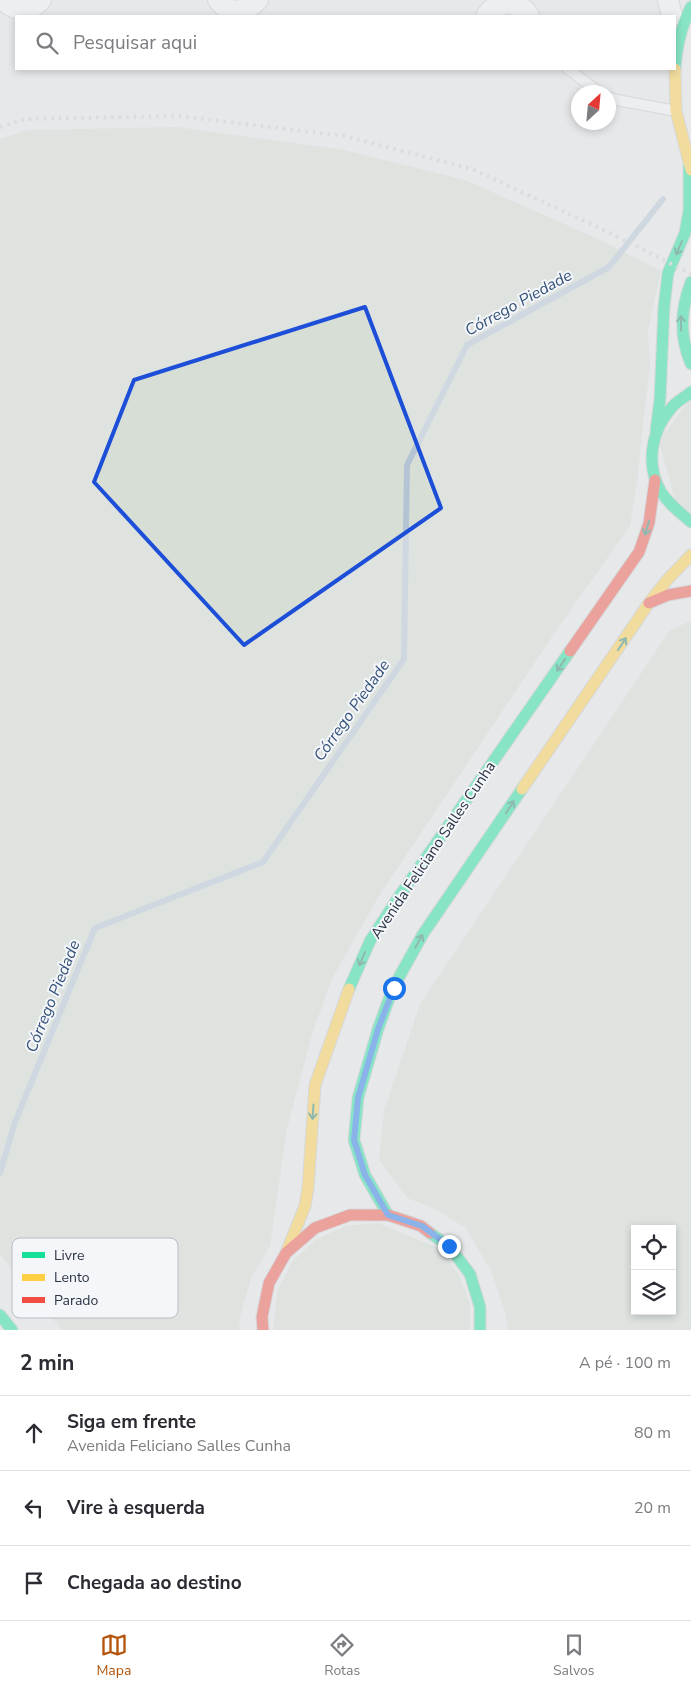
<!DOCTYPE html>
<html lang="pt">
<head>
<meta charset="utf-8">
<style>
  :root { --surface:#fff; --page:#f2f2f3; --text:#2b2b33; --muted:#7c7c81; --line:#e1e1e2; --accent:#b45309 }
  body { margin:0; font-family:"Nunito Sans",sans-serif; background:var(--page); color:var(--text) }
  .controls { position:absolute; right:15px; bottom:15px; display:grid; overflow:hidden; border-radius:0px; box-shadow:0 2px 8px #0003 }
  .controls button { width:45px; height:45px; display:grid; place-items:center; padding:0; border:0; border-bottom:1px solid var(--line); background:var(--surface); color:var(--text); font:25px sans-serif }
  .compass { position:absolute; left:571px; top:85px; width:45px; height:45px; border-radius:50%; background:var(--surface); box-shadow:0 2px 8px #0003; rotate:26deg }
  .stop { position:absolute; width:15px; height:15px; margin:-11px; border:4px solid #1a73e8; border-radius:50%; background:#fff }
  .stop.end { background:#1a73e8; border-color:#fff; box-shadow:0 1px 5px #0008 }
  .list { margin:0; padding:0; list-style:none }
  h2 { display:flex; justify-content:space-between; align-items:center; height:65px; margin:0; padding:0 20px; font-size:21px }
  h2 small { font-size:16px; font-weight:400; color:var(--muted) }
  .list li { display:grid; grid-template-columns:32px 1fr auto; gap:15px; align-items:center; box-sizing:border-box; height:75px; padding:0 20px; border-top:1px solid var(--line) }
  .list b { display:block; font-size:19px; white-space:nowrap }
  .list p { margin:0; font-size:16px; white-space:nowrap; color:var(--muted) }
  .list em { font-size:16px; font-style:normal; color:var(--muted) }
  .icon { flex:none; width:28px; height:28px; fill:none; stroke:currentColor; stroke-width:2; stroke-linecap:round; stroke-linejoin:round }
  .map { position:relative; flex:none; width:691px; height:1330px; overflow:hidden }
  .search { position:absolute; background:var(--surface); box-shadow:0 2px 8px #0003; left:15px; right:15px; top:15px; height:55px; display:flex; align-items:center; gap:12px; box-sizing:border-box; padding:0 18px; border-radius:0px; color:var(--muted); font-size:19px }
  .sheet { height:290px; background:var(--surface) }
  nav { display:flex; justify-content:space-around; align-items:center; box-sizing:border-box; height:70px; border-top:1px solid var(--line); background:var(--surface); font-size:14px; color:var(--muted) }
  nav a { display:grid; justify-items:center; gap:2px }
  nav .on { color:var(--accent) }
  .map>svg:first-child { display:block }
  .green { fill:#d6ded6; fill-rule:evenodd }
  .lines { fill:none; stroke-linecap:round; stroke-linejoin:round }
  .stream { stroke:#b4c4d5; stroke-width:6 }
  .lane-casing { stroke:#c4c6c8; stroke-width:12 }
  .street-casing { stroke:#c4c6c8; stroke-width:22 }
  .fast-casing { stroke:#c2c5c8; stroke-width:13 }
  .slow-casing { stroke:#c2c5c8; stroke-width:13 }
  .jam-casing { stroke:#c2c5c8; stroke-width:13 }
  .lane { stroke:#f5f6f7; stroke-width:10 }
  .street { stroke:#f5f6f7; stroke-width:20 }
  .fast { stroke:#16e098; stroke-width:11 }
  .slow { stroke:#ffcf43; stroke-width:11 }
  .jam { stroke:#f24e42; stroke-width:11 }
  .rail { stroke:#cecfd2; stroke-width:4; stroke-dasharray:2.5 5; stroke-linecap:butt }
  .oneway { stroke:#22816a }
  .route { stroke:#1a73e8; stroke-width:6 }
  .marked { fill:none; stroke:#1d4ed8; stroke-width:4; stroke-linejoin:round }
  .labels { text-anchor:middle; stroke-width:4; stroke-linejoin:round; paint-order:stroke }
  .street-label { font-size:15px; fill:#2b3445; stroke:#f4f6f9 }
  .water-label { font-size:16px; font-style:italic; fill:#34527a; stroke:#f4f6f9 }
  .key { fill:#f4f6f9; stroke:#b8bcc3; stroke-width:1 }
  .key-label { font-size:14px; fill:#2b3445 }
</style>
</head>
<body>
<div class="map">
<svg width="691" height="1330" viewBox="0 0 691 1330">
  <rect width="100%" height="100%" fill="#e6e8ea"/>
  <path class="green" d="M177,127L344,150L465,180L605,242L661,271L648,330L650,368L643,424L638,476L630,526L560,625L380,894L332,979L312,1034L287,1129L270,1246L251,1278L240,1317L239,1330H62L0,1254V139L28,130Z
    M691,398V514L675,500L659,441Z
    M691,621V1330H508L505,1312L492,1273L466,1228L431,1207L407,1198L379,1160L384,1111L420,1004L670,630ZM635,1229H672V1311H635Z
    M378,1223L438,1248L458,1273L470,1304V1330H273L277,1292L292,1262L315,1240L345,1226Z"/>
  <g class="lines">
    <path class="stream" d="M0,1173L15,1122L95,928L263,862L404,659L407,465L467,345L609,267L663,199"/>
    <defs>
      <path id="lane" d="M568,69L599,92
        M608,97L617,100L676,111"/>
      <path id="street" d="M3,0C14,11 30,13 41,0
        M218,0C229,15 246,13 258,0
        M668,0L672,16
        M486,16C495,0 521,0 529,16"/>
      <path id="fast" d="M675,67C677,46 681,26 691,7
        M691,282C680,310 679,336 691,364
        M691,392C685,397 678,401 673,406C651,430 645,464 661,492C669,504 680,513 691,522
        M656,430L660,399L664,307L668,273L685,233L689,210V166
        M349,989L370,941L396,901L570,651
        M388,1215L365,1175L354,1140L358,1098L378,1029L393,988L423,934L522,789
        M430,1233L449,1246L470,1274L480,1307V1330
        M0,1315L12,1330"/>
      <path id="slow" d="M675,69L676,111L691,170
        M522,789L649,603L667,580L691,555
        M286,1253L305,1206L308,1188L315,1085L349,989"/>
      <path id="jam" d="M649,603L668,595L691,591
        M570,651L639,552L649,523L655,480
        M263,1330L262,1317L269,1283L286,1253L315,1228L350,1215H388L421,1226L430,1233"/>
    </defs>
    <use href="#lane" class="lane-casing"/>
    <use href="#street" class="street-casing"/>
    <use href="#fast" class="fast-casing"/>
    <use href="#slow" class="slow-casing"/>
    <use href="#jam" class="jam-casing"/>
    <use href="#lane" class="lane"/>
    <use href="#street" class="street"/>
    <use href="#fast" class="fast"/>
    <use href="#slow" class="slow"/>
    <use href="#jam" class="jam"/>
    <path class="rail" d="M0,127L25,119L178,116L344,136L472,169L610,233L691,274"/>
  </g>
  <defs><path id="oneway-shaft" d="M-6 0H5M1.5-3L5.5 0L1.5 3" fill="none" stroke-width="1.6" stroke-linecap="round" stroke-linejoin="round" transform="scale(1.25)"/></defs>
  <g class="oneway">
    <use href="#oneway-shaft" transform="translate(679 248) rotate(113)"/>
    <use href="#oneway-shaft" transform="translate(681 323) rotate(-90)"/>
    <use href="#oneway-shaft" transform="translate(647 528) rotate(107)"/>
    <use href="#oneway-shaft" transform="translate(622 644) rotate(-56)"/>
    <use href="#oneway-shaft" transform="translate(561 665) rotate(125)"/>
    <use href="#oneway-shaft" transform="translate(510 807) rotate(-56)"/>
    <use href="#oneway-shaft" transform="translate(419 941) rotate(-61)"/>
    <use href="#oneway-shaft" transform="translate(362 959) rotate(114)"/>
    <use href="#oneway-shaft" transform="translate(313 1112) rotate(94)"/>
  </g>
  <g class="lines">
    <path class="route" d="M394,988L378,1029L358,1098L354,1140L365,1175L388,1215L422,1226L449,1246"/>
  </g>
  <path d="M0 0H691V1330H0ZM365,307L441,508L244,645L94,482L134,380Z" fill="#e6e8ea" fill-opacity=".55" fill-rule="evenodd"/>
  <path class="marked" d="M365,307L441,508L244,645L94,482L134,380Z"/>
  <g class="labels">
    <g class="street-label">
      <text transform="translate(433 850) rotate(-56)" y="5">Avenida Feliciano Salles Cunha</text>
    </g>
    <g class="water-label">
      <text transform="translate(518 302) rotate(-29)" y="6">Córrego Piedade</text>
      <text transform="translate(351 710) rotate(-55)" y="6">Córrego Piedade</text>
      <text transform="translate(52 996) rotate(-68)" y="6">Córrego Piedade</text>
    </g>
  </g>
  <rect x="12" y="1238" width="166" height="80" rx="8" class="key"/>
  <rect x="22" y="1252" width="23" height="6" fill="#16e098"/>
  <rect x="22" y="1274" width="23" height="7" fill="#ffcf43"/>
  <rect x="22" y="1297" width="23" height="6" fill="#f24e42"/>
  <g class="key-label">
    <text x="54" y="1260">Livre</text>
    <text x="54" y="1282">Lento</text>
    <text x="54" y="1305">Parado</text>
  </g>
</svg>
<div class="controls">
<button><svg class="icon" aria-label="locate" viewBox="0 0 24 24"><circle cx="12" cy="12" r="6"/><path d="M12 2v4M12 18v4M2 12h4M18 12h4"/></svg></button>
<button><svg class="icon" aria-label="layers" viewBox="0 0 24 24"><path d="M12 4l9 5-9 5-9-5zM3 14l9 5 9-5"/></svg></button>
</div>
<svg class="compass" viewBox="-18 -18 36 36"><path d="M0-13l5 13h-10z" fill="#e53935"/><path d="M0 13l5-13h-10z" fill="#7c7c81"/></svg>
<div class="stop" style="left:394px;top:988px"></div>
<div class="stop end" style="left:449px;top:1246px"></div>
<div class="search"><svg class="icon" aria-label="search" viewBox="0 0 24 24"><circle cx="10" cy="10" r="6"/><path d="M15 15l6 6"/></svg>Pesquisar aqui</div>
</div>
<section class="sheet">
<h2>2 min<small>A pé · 100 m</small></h2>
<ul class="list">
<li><svg class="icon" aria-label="ahead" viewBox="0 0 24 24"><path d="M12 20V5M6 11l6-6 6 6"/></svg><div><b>Siga em frente</b><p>Avenida Feliciano Salles Cunha</p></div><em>80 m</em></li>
<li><svg class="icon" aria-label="left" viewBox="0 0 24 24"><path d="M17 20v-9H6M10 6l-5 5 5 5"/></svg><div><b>Vire à esquerda</b></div><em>20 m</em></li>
<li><svg class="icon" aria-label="arrive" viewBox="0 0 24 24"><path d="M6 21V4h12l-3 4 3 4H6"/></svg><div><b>Chegada ao destino</b></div></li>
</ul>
</section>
<nav>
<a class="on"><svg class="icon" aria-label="map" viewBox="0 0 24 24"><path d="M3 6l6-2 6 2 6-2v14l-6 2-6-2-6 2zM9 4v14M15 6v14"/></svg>Mapa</a>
<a><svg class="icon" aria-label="directions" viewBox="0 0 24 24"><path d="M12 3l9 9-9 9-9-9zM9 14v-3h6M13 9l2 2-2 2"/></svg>Rotas</a>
<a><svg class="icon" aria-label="saved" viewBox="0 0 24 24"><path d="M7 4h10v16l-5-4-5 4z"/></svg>Salvos</a>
</nav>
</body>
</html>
